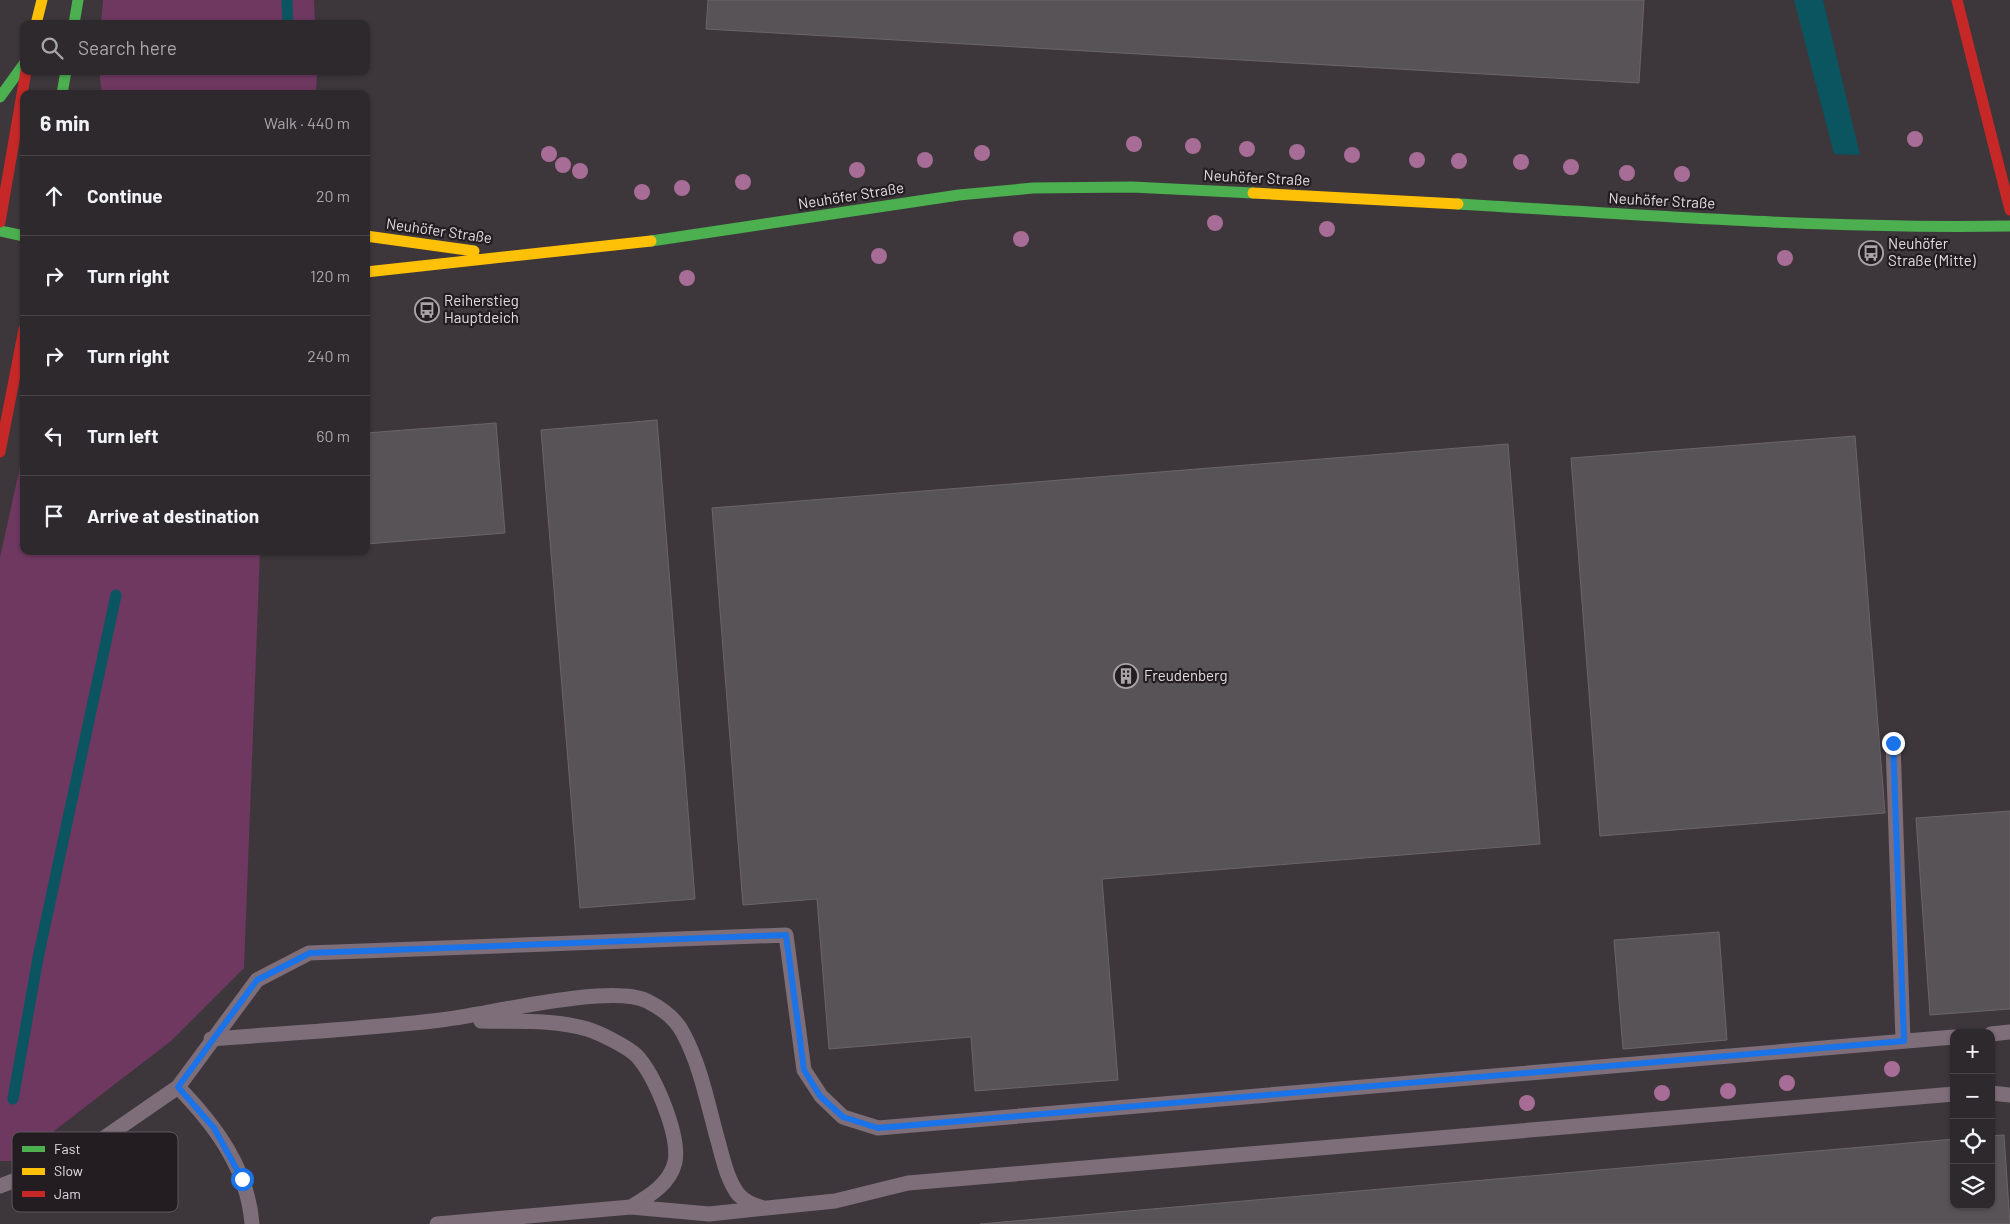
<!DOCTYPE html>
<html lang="en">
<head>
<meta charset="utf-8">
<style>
  :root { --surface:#2e292c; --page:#363134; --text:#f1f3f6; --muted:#a7a6a9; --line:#494548 }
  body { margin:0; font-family:Barlow,sans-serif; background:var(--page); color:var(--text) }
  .controls { position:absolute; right:15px; bottom:15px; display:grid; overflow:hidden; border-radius:10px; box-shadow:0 1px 4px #0004 }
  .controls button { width:45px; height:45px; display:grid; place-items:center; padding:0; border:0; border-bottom:1px solid var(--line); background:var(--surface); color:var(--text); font:25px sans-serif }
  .stop { position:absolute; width:15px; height:15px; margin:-11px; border:4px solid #1a73e8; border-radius:50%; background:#fff }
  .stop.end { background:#1a73e8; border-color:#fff; box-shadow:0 1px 5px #0008 }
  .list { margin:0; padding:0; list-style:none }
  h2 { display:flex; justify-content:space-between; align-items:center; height:65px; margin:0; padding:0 20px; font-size:21px }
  h2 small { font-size:16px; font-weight:400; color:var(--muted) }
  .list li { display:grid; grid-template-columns:32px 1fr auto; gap:15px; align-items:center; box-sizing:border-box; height:80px; padding:0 20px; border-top:1px solid var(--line) }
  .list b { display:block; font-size:19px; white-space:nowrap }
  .list em { font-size:16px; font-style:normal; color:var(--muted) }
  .icon { flex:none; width:28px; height:28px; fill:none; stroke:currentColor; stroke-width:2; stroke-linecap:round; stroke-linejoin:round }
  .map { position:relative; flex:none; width:2010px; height:1224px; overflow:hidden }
  .search { position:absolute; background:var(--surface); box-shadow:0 1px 4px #0004; left:20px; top:20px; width:350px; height:55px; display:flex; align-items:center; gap:12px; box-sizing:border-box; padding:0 18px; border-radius:10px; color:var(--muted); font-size:19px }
  .panel { position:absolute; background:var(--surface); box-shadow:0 1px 4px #0004; left:20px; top:90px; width:350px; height:465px; border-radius:10px }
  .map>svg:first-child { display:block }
  .green { fill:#6e3860 }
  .water { fill:#0a555f }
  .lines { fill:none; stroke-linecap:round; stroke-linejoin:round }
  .stream { stroke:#0a555f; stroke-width:11 }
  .building { fill:#585356; stroke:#6b6569 }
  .lane { stroke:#7e6e79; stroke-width:15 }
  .fast { stroke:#4caf50; stroke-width:11 }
  .slow { stroke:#ffc107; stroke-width:11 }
  .jam { stroke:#c62828; stroke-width:11 }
  .tree { fill:#a86d97 }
  .route { stroke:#1a73e8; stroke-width:6 }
  .labels { text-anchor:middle; stroke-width:4.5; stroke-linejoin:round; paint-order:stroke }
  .street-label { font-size:15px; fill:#e3dbe0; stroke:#231d21 }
  .poi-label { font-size:15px; fill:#e3dbe0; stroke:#231d21; text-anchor:start }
  .key { fill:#231d21; stroke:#5d565a; stroke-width:1 }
  .key-label { font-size:14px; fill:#e3dbe0 }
</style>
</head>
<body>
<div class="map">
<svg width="2010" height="1224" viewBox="0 0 2010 1224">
  <rect width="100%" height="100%" fill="#3d373b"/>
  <path class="green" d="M103,0H314L315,24H101Z
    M99,71H317L316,94H102Z
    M24,449V551H260L244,968L171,1041L15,1161H0V557Z"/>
  <path class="water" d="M1794,0H1823L1860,155L1834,154Z"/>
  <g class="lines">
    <path class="stream" d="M287,0L288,24
      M13,1099L38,958L116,595"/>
  </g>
  <path class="building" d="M708,0H1644L1639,83L706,29Z
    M657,420L695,899L580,908L541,430Z
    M496,423L505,533L366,544V433Z
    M1855,436L1885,813L1600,836L1571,458Z
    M1508,444L1540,844L1102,879L1118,1080L975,1091L971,1037L829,1049L817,899L743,905L712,508Z
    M2010,811V1009L1930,1015L1916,818Z
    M1719,932L1727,1040L1623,1049L1614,940Z
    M2004,1135L2010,1224H980L1954,1139V1205H1991V1136Z"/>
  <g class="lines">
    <path class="lane" d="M1893,743L1903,1041
      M481,1021C515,1022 553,1019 587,1029C600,1033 628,1047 637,1056C655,1076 680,1135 675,1162C670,1184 649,1196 631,1207
      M1991,1034L2010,1032
      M211,1039C288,1033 365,1029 441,1020C486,1015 611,983 647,1001C661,1008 676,1019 683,1033C701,1066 708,1106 718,1141C723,1159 727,1179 738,1194C745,1202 755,1206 764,1208
      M178,1087C215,1125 248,1169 252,1224
      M1991,1093L2010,1095
      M0,1186L78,1156L178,1087L257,980L309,953L786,935L804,1070L821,1096L843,1117L878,1128L1954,1037
      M437,1224L631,1207L709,1214L835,1201L908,1183L1954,1094"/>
    <path class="fast" d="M74,24L78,0
      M62,94L66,71
      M0,97L24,64
      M1458,204C1642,215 1826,229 2010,226
      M0,231L24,236
      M651,241L959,195L1033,188L1132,187L1253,193"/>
    <path class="slow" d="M36,24L42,0
      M1253,193L1458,204
      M366,236L474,251
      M366,272L651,241"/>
    <path class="jam" d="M1957,0L2010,210
      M0,222L26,71
      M0,452L24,329"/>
  </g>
  <g class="tree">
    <circle cx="1915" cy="139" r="8"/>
    <circle cx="1134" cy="144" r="8"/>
    <circle cx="1193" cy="146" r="8"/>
    <circle cx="1247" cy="149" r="8"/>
    <circle cx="1297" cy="152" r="8"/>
    <circle cx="982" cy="153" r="8"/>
    <circle cx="549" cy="154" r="8"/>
    <circle cx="1352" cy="155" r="8"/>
    <circle cx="925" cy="160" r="8"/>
    <circle cx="1417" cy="160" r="8"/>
    <circle cx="1459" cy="161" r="8"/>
    <circle cx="1521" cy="162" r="8"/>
    <circle cx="563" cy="165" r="8"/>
    <circle cx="1571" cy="167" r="8"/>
    <circle cx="857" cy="170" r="8"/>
    <circle cx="580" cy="171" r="8"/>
    <circle cx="1627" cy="173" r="8"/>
    <circle cx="1682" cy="174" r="8"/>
    <circle cx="743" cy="182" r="8"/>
    <circle cx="682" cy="188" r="8"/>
    <circle cx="642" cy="192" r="8"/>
    <circle cx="1215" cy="223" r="8"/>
    <circle cx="1327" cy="229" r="8"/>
    <circle cx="1021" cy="239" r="8"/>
    <circle cx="879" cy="256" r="8"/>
    <circle cx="1785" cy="258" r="8"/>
    <circle cx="687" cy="278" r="8"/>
    <circle cx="1892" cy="1069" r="8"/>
    <circle cx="1787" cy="1083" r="8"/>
    <circle cx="1728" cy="1091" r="8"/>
    <circle cx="1662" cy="1093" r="8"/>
    <circle cx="1527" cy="1103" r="8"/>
  </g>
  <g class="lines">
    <path class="route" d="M242,1179L214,1128L178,1087L257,980L310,953L786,935L804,1070L820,1096L843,1117L878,1128L1904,1041L1893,743"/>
  </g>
  <defs>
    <symbol id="bus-ring" viewBox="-11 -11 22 22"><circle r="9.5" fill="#231d21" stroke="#a9a2a6" stroke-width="1.5"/><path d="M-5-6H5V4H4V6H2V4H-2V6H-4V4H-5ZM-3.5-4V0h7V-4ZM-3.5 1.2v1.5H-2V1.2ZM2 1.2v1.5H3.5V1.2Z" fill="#a9a2a6"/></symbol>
    <symbol id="building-ring" viewBox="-11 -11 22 22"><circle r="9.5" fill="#231d21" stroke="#a9a2a6" stroke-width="1.5"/><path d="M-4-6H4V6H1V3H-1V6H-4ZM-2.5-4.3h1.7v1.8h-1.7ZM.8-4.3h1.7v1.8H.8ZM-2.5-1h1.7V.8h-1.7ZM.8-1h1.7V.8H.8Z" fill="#a9a2a6"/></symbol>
  </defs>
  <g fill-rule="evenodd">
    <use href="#bus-ring" x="1857" y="239" width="28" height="28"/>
    <use href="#bus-ring" x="413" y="296" width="28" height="28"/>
    <use href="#building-ring" x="1112" y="662" width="28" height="28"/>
  </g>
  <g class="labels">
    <g class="street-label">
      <text transform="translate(1257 178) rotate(3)" y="5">Neuhöfer Straße</text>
      <text transform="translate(851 196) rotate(-9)" y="5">Neuhöfer Straße</text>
      <text transform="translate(1662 201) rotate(3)" y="5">Neuhöfer Straße</text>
      <text transform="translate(439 231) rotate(8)" y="5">Neuhöfer Straße</text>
    </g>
    <g class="poi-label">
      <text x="1888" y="249">Neuhöfer<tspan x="1888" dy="17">Straße (Mitte)</tspan></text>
      <text x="444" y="306">Reiherstieg<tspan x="444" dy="17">Hauptdeich</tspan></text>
      <text x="1144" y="681">Freudenberg</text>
    </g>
  </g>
  <rect x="12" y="1132" width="166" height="80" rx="8" class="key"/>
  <rect x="22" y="1146" width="23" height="6" fill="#4caf50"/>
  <rect x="22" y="1168" width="23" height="7" fill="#ffc107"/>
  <rect x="22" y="1191" width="23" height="6" fill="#c62828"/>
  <g class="key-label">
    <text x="54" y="1154">Fast</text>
    <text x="54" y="1176">Slow</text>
    <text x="54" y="1199">Jam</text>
  </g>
</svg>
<div class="controls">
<button>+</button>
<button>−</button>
<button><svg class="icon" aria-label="locate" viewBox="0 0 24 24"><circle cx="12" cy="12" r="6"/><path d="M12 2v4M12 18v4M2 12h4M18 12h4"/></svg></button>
<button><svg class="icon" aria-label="layers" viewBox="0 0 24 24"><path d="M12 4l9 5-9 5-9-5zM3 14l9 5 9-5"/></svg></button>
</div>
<div class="stop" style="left:242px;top:1179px"></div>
<div class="stop end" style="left:1893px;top:743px"></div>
<div class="search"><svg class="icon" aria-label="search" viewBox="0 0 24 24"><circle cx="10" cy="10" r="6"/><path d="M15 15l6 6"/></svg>Search here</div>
<section class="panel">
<h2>6 min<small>Walk · 440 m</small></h2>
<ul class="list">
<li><svg class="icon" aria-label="ahead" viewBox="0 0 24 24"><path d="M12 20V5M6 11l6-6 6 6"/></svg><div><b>Continue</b></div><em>20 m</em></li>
<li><svg class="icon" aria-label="right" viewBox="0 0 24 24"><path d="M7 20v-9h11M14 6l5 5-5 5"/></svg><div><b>Turn right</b></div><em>120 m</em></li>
<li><svg class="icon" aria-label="right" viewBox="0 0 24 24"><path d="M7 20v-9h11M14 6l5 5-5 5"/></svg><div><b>Turn right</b></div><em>240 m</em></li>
<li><svg class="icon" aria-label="left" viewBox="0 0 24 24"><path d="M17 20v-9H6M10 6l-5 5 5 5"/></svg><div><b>Turn left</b></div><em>60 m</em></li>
<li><svg class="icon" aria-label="arrive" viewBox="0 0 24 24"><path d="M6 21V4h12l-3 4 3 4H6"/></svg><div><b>Arrive at destination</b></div></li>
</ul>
</section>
</div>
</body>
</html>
